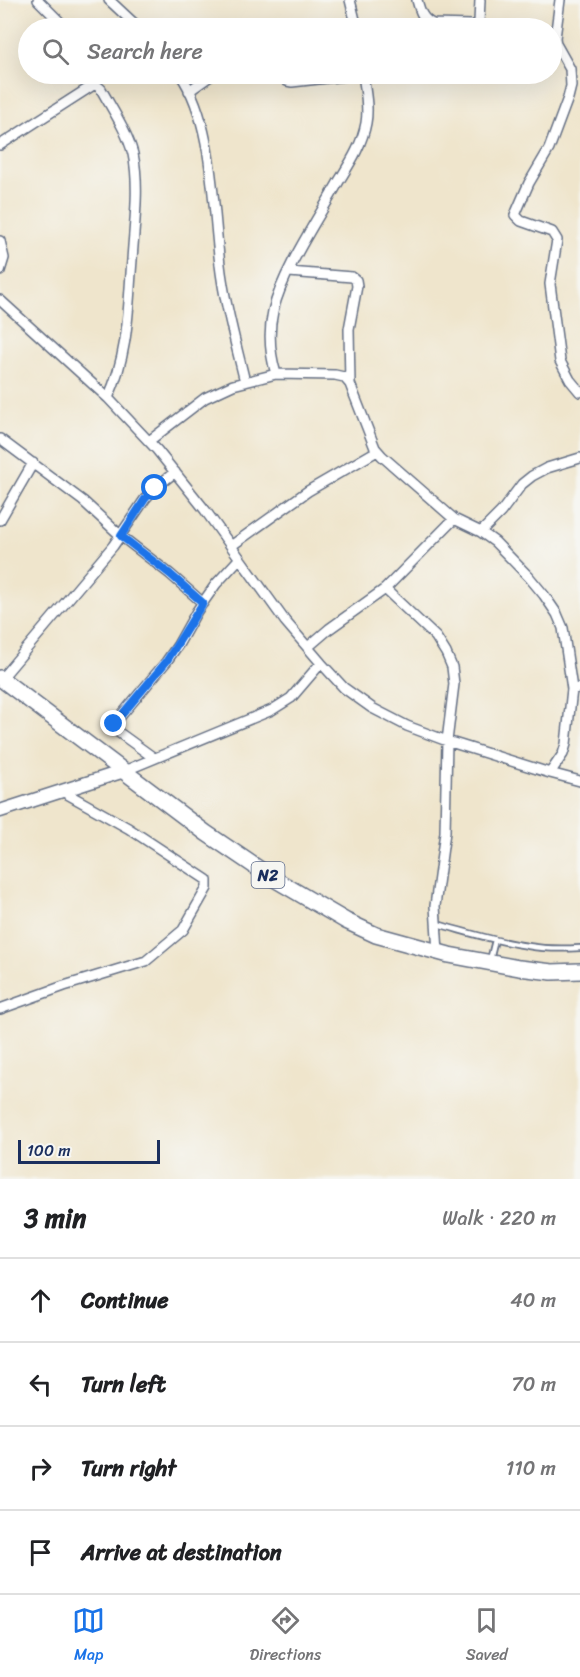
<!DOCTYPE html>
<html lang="en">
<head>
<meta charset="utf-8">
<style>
  :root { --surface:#fff; --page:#f2f2f2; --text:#202124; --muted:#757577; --line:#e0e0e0; --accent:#1a73e8 }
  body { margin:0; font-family:Sriracha,sans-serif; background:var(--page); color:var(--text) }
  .scale { position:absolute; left:18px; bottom:15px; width:142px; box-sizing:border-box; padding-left:6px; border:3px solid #1b2f5e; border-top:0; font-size:16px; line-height:21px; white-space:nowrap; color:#1b2f5e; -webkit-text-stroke:4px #f6f6f2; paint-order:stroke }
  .stop { position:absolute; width:18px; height:18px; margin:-14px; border:4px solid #1a73e8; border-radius:50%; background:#fff }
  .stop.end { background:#1a73e8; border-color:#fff; box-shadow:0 2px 6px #0008 }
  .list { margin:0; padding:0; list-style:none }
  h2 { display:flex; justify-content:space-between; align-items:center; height:78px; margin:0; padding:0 24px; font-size:26px }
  h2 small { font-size:20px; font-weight:400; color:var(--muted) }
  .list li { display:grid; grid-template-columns:39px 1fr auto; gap:18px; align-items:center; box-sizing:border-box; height:84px; padding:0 24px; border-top:2px solid var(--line) }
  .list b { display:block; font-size:22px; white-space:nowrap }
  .list em { font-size:20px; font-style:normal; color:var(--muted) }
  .icon { flex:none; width:33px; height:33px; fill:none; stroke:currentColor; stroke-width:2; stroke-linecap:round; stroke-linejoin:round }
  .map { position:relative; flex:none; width:580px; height:1179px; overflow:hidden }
  .search { position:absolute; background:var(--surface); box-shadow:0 6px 24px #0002; left:18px; right:18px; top:18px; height:66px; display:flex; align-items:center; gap:15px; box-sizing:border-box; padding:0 21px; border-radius:33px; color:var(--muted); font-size:22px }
  .sheet { height:414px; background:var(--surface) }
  nav { display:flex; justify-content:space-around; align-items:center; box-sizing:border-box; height:84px; border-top:2px solid var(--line); background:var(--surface); font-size:16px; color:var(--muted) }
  nav a { display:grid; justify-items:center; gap:3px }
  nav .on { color:var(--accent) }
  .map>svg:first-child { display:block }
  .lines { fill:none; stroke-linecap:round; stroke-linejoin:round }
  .service-casing { stroke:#656f84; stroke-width:8 }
  .minor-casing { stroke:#656f84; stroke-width:12 }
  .tertiary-casing { stroke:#656f84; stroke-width:15 }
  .trunk-casing { stroke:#656f84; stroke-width:18 }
  .service { stroke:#fff; stroke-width:4.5 }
  .minor { stroke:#fff; stroke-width:9 }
  .tertiary { stroke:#fff; stroke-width:12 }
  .trunk { stroke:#fff; stroke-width:15 }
  .route { stroke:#1a73e8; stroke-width:8 }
  .labels { text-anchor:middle; stroke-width:4.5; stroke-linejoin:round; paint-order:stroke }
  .shield { fill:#f6f6f2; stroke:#5d6b8a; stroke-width:1.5 }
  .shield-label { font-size:16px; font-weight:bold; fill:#1b2f5e }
</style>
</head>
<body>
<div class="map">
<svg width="580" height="1179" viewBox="0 0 580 1179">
  <rect width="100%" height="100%" fill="#f6f6f2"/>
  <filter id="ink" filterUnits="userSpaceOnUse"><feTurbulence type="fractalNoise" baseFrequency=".0167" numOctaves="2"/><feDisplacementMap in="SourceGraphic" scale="12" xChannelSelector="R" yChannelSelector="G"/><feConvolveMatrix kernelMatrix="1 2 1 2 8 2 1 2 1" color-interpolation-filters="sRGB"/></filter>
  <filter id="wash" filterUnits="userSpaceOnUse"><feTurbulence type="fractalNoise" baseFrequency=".008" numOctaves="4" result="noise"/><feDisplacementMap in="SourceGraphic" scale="24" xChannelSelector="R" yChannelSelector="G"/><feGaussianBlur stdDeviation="1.35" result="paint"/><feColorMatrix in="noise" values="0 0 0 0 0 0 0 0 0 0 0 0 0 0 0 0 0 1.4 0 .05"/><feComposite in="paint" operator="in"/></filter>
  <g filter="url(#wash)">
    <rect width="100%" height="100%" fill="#efe5cc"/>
  </g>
  <g filter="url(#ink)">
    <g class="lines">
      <defs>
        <path id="service" d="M437,924C467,932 497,942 528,946C545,949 563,949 580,948
          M490,960L495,940"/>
        <path id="minor" d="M38,0L66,28
          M109,0L139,28
          M350,0L357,28
          M417,0C420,11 422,19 433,24L472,25H476L479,22L480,0
          M560,0L555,38L556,44L570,69L571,86L568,98L549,149L529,183L515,215L521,221L552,232L557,240L550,284L560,361L570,380L580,392
          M180,74C216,125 212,218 222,279C227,313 237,348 245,382
          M284,74L287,81L292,82L363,74
          M189,91L213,74
          M0,145L95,84L101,89C112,109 127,131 133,154C140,187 134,226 132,260C128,308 129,352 108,398
          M0,241L4,258L0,271
          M289,272L352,277L356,280L357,286L349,329L350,384
          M0,300L108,398L157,450L205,510L285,621L321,663L291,698L272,710L124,771
          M276,374C270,354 268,333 273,311C283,270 318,219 339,181C350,163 362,145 366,123C369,107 365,90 363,74
          M0,439L83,501L121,536L170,574L203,603
          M149,441L205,398L233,385L276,374L335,375L344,377L350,384L375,448L382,456L454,519L481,532L495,542L529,577L544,595L557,614L563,628L572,689
          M0,520L33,463
          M481,532L501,512L522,484L532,476L547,468L580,458
          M231,546L308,491L377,451
          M385,589L436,637L446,653L452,667L454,684L447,741L445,832L435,906L438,952
          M308,647L329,629L385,589L454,519
          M321,663L344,688L372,708L407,726L447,741L550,773L563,754L566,744L572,689L580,688
          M1,679L113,546L145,499L155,488L175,472
          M154,758L118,732L114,724L166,662L178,645L197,611L216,584L240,558
          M550,773L580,781
          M0,1009L64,986L146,961L183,930L207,888V880L128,828L62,791"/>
        <path id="tertiary" d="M0,811L124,771"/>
        <path id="trunk" d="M0,678L206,833L271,877L346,921L376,935L449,955L519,968L552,972L580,971"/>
      </defs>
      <use href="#service" class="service-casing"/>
      <use href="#minor" class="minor-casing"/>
      <use href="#tertiary" class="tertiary-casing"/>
      <use href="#trunk" class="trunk-casing"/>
      <use href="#service" class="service"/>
      <use href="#minor" class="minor"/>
      <use href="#tertiary" class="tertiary"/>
      <use href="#trunk" class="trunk"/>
    </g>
  </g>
  <g class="lines" filter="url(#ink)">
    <path class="route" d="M114,724L166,662L203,603L170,574L121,536L145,499L155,488"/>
  </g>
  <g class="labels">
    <rect class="shield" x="251.5" y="862" width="33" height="26" rx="4.5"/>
    <g class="shield-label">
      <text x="268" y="881">N2</text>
    </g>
  </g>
</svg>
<div class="scale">100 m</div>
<div class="stop" style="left:155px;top:488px"></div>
<div class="stop end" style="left:114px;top:724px"></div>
<div class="search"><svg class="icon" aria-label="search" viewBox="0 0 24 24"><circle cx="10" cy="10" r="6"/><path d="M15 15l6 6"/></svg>Search here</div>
</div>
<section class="sheet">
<h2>3 min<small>Walk · 220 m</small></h2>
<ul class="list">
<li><svg class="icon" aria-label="ahead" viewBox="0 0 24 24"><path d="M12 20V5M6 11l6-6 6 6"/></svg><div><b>Continue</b></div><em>40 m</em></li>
<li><svg class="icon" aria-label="left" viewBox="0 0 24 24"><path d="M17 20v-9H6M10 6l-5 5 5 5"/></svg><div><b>Turn left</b></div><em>70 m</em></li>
<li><svg class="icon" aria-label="right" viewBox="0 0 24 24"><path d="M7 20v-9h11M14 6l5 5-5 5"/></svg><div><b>Turn right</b></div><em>110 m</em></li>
<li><svg class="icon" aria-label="arrive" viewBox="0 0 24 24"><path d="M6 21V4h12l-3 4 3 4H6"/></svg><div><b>Arrive at destination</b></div></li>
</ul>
</section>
<nav>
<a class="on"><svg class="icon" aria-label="map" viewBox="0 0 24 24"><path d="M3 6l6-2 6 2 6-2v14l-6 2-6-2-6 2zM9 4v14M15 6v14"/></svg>Map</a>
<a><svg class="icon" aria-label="directions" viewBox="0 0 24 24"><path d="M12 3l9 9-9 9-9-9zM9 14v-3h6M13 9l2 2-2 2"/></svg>Directions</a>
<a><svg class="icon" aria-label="saved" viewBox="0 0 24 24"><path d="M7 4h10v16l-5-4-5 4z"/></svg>Saved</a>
</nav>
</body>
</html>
